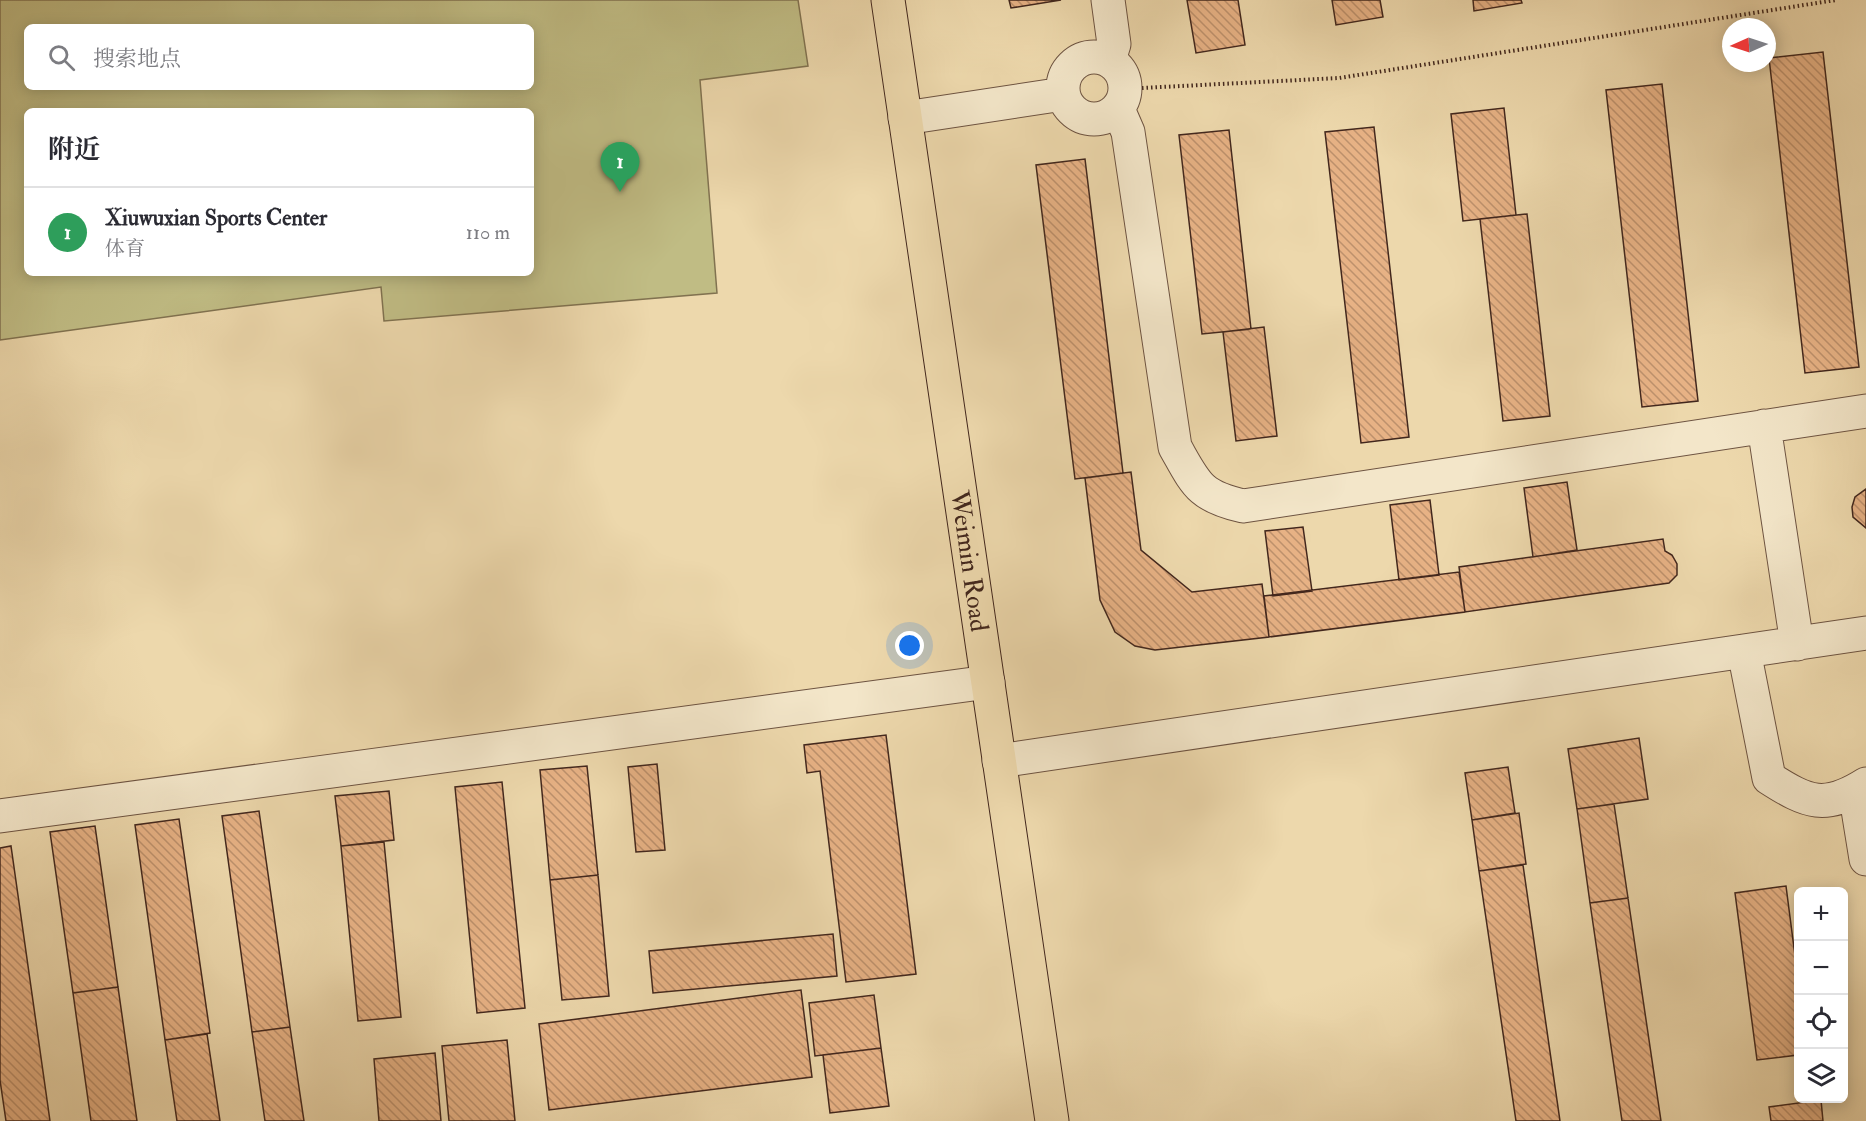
<!DOCTYPE html>
<html lang="zh">
<head>
<meta charset="utf-8">
<style>
  :root { --surface:#fff; --page:#f2f2f3; --text:#2b2b33; --muted:#7c7c81; --line:#e1e1e2; --accent:#0b8043 }
  body { margin:0; font-family:"IM FELL Double Pica","Noto Serif SC",serif; background:var(--page); color:var(--text) }
  .controls { position:absolute; right:18px; bottom:18px; display:grid; overflow:hidden; border-radius:9px; box-shadow:0 3px 15px #0003 }
  .controls button { width:54px; height:54px; display:grid; place-items:center; padding:0; border:0; border-bottom:2px solid var(--line); background:var(--surface); color:var(--text); font:30px sans-serif }
  .compass { position:absolute; left:1722px; top:18px; width:54px; height:54px; border-radius:50%; background:var(--surface); box-shadow:0 3px 15px #0003; rotate:267deg }
  .you { position:absolute; left:910px; top:646px; width:21px; height:21px; margin:-15px; border:4px solid #fff; border-radius:50%; background:#1a73e8; box-shadow:0 0 0 9px #1a73e833 }
  .badge { display:grid; place-items:center; width:39px; height:39px; border-radius:50%; background:var(--accent); color:#fff; font-size:20px; font-weight:700 }
  .pin { position:absolute; translate:-50% -50px; filter:drop-shadow(0 2px 3px #0008) }
  .pin::after { content:''; position:absolute; top:32px; width:21px; height:18px; background:inherit; clip-path:polygon(0 0,100% 0,50% 100%) }
  .list { margin:0; padding:0; list-style:none }
  h2 { display:flex; justify-content:space-between; align-items:center; height:78px; margin:0; padding:0 24px; font-size:26px }
  h2 small { font-size:20px; font-weight:400; color:var(--muted) }
  .list li { display:grid; grid-template-columns:39px 1fr auto; gap:18px; align-items:center; box-sizing:border-box; height:90px; padding:0 24px; border-top:2px solid var(--line) }
  .list b { display:block; font-size:22px; white-space:nowrap }
  .list p { margin:0; font-size:20px; white-space:nowrap; color:var(--muted) }
  .list em { font-size:20px; font-style:normal; color:var(--muted) }
  .icon { flex:none; width:33px; height:33px; fill:none; stroke:currentColor; stroke-width:2; stroke-linecap:round; stroke-linejoin:round }
  .map { position:relative; flex:none; width:1866px; height:1121px; overflow:hidden }
  .search { position:absolute; background:var(--surface); box-shadow:0 3px 15px #0003; left:24px; top:24px; width:510px; height:66px; display:flex; align-items:center; gap:15px; box-sizing:border-box; padding:0 21px; border-radius:9px; color:var(--muted); font-size:22px }
  .panel { position:absolute; background:var(--surface); box-shadow:0 3px 15px #0003; left:24px; top:108px; width:510px; height:168px; border-radius:9px }
  .map>svg:first-child { display:block }
  .pitch { fill:#c0bc84; stroke:#817250; stroke-width:1.5; fill-rule:evenodd }
  .building { fill:url(#building-back-hatch); stroke:#42271d; stroke-width:1.5 }
  .lines { fill:none; stroke-linecap:round; stroke-linejoin:round }
  .minor-casing { stroke:#6d5341; stroke-width:35 }
  .major-casing { stroke:#42271d; stroke-width:35 }
  .path { stroke:#42271d; stroke-width:4; stroke-dasharray:1.5 3; stroke-linecap:butt }
  .minor { stroke:#f3e6c9; stroke-width:33 }
  .major { stroke:#edd8ac; stroke-width:33 }
  .labels { text-anchor:middle; stroke-width:6; stroke-linejoin:round; paint-order:stroke }
  .street-label { font-size:26px; fill:#42271d; stroke:#f3e6c9 }
</style>
</head>
<body>
<div class="map">
<svg width="1866" height="1121" viewBox="0 0 1866 1121">
  <defs>
    <pattern id="building-back-hatch" width="6" height="6" patternUnits="userSpaceOnUse" patternTransform="scale(1.5)"><rect width="6" height="6" fill="#e7b285"/><path d="M-1 5l2 2M0 0l6 6M5-1l2 2" fill="none" stroke="#bd916c"/></pattern>
  </defs>
  <rect width="100%" height="100%" fill="#edd8ac"/>
  <filter id="stains"><feTurbulence type="fractalNoise" baseFrequency=".00333" numOctaves="4"/><feColorMatrix values="0 0 0 0 .2 0 0 0 0 .09 0 0 0 0 .02 0 0 0 .5 -.17"/></filter>
  <radialGradient id="worn" r=".72"><stop offset=".6" stop-color="#630" stop-opacity="0"/><stop offset="1" stop-color="#630" stop-opacity=".3"/></radialGradient>
  <path class="pitch" d="M0,0H798L808,66L700,80L717,293L384,321L381,287L0,340ZM27,27H531V87H27ZM27,111H531V273H27Z"/>
  <path class="building" d="M1009,0H1061L1011,8Z
    M1187,0H1238L1245,45L1196,53Z
    M1332,0H1380L1383,17L1336,25Z
    M1473,0H1521L1522,3L1474,11Z
    M1823,52L1859,367L1805,373L1769,58Z
    M1662,84L1698,401L1642,407L1606,90Z
    M1504,108L1516,215L1463,221L1451,114Z
    M1374,127L1409,437L1361,443L1325,132Z
    M1229,130L1251,329L1202,334L1179,135Z
    M1085,159L1123,473L1075,479L1036,165Z
    M1527,214L1550,416L1503,421L1480,219Z
    M1264,327L1277,436L1236,441L1223,332Z
    M1131,472L1141,550L1192,592L1262,584L1269,637L1155,650L1135,646L1115,632L1100,600L1085,478Z
    M1567,482L1577,550L1533,557L1524,488Z
    M1866,489V528L1853,517L1852,507L1855,497Z
    M1430,500L1439,575L1399,580L1390,505Z
    M1303,527L1312,591L1273,596L1265,531Z
    M1663,539L1665,551L1672,555L1677,564V575L1669,583L1465,612L1459,567Z
    M1459,572L1465,612L1269,637L1264,596Z
    M886,735L916,974L846,982L820,771L807,773L804,745Z
    M1639,738L1648,799L1577,809L1568,749Z
    M657,764L665,850L636,852L628,767Z
    M587,766L598,875L550,880L540,770Z
    M1508,767L1515,813L1472,820L1465,773Z
    M502,782L525,1008L477,1013L455,787Z
    M389,791L394,840L341,846L335,796Z
    M1614,804L1628,898L1590,903L1577,809Z
    M259,811L290,1027L252,1032L222,816Z
    M1519,813L1526,864L1479,871L1472,820Z
    M179,819L210,1033L165,1040L135,825Z
    M95,826L118,987L73,993L50,832Z
    M384,842L401,1017L358,1021L341,846Z
    M11,846L50,1121H6L0,1080V848Z
    M1523,865L1560,1121H1516L1479,871Z
    M598,875L609,996L562,1000L550,880Z
    M1786,886L1798,979V1055L1757,1060L1735,893Z
    M1628,898L1661,1121H1622L1590,903Z
    M833,934L837,976L653,993L649,951Z
    M118,987L137,1121H91L73,993Z
    M801,990L812,1077L549,1110L539,1024Z
    M874,995L881,1048L815,1056L809,1003Z
    M290,1027L304,1121H265L252,1032Z
    M207,1034L220,1121H177L165,1040Z
    M507,1040L515,1121H449L442,1046Z
    M881,1048L889,1106L830,1113L823,1055Z
    M435,1053L441,1121H379L374,1059Z
    M1821,1100L1823,1121H1771L1769,1107Z"/>
  <g class="lines">
    <defs>
      <path id="minor" d="M1108,0L1114,44L1109,60
        M1063 88a31 31 0 1 1 62 0a31 31 0 1 1-62 0Z
        M1118,109L1128,132L1175,447C1196,484 1199,496 1243,506L1866,411
        M905,118L1063,94
        M1764,426L1797,644
        M1744,651L1769,778C1808,803 1825,810 1866,784
        M999,761L1866,633
        M1855,791L1866,859
        M0,816L988,682"/>
      <g id="major">
        <path id="s1" d="M888,0L1052,1121"/>
      </g>
    </defs>
    <use href="#minor" class="minor-casing"/>
    <use href="#major" class="major-casing"/>
    <path class="path" d="M1142,88L1339,78L1836,0"/>
    <use href="#minor" class="minor"/>
    <use href="#major" class="major"/>
  </g>
  <g class="labels">
    <g class="street-label">
      <text dy="9" stroke="none"><textPath href="#s1" startOffset="567">Weimin Road</textPath></text>
    </g>
  </g>
  <rect width="100%" height="100%" filter="url(#stains)"/>
  <rect width="100%" height="100%" fill="url(#worn)"/>
</svg>
<div class="controls">
<button>+</button>
<button>−</button>
<button><svg class="icon" aria-label="locate" viewBox="0 0 24 24"><circle cx="12" cy="12" r="6"/><path d="M12 2v4M12 18v4M2 12h4M18 12h4"/></svg></button>
<button><svg class="icon" aria-label="layers" viewBox="0 0 24 24"><path d="M12 4l9 5-9 5-9-5zM3 14l9 5 9-5"/></svg></button>
</div>
<svg class="compass" viewBox="-18 -18 36 36"><path d="M0-13l5 13h-10z" fill="#e53935"/><path d="M0 13l5-13h-10z" fill="#7c7c81"/></svg>
<div class="you"></div>
<div class="pin badge" style="left:620px;top:192px;background:#2e9e5b">1</div>
<div class="search"><svg class="icon" aria-label="search" viewBox="0 0 24 24"><circle cx="10" cy="10" r="6"/><path d="M15 15l6 6"/></svg>搜索地点</div>
<section class="panel">
<h2>附近<small></small></h2>
<ul class="list">
<li><span class="badge" style="background:#2e9e5b">1</span><div><b>Xiuwuxian Sports Center</b><p>体育</p></div><em>110 m</em></li>
</ul>
</section>
</div>
</body>
</html>
